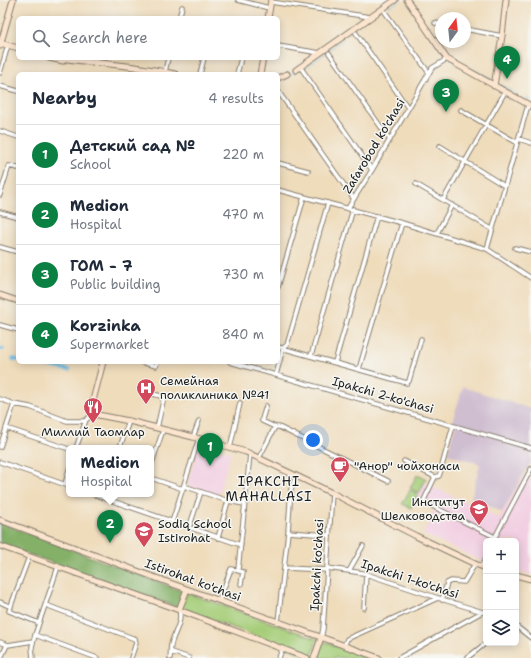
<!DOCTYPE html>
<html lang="en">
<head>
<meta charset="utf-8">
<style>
  :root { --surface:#fff; --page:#f2f2f3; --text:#1f2937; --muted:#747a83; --line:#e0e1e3; --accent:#0b8043 }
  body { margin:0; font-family:"Shantell Sans",sans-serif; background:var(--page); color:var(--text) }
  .controls { position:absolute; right:12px; bottom:12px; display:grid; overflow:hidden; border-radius:6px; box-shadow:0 2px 10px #0003 }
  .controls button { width:36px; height:36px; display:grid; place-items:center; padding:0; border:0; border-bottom:1px solid var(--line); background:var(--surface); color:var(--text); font:20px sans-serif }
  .compass { position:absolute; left:435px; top:12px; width:36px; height:36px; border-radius:50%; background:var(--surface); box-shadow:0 2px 10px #0003; rotate:15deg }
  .you { position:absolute; left:313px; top:440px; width:14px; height:14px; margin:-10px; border:3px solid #fff; border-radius:50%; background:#1a73e8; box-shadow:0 0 0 6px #1a73e833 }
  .badge { display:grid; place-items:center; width:26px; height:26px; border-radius:50%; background:var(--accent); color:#fff; font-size:13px; font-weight:700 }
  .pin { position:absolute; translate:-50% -33px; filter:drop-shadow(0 1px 2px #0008) }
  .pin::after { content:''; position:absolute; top:21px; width:14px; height:12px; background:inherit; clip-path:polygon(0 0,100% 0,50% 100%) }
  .popup { position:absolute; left:66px; top:445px; width:88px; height:52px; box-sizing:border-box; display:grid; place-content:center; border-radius:6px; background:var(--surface); filter:drop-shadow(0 1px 3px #0005); font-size:13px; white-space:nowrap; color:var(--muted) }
  .popup b { font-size:15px; color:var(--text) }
  .popup::after { content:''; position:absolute; left:50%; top:100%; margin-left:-8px; border:8px solid transparent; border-top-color:var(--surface) }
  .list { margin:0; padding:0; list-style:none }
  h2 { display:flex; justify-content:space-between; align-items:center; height:52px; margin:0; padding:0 16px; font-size:17px }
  h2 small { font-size:13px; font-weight:400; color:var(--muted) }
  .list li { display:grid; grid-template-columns:26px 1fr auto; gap:12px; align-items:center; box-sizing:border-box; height:60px; padding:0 16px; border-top:1px solid var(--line) }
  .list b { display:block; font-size:15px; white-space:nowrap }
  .list p { margin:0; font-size:13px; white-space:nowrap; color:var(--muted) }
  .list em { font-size:13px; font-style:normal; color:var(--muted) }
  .icon { flex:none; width:22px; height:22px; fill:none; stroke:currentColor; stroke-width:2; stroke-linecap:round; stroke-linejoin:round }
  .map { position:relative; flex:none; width:531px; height:658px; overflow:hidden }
  .search { position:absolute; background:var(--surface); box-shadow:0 2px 10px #0003; left:16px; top:16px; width:264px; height:44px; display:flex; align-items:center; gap:10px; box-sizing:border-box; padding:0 14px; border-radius:6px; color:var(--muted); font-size:15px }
  .panel { position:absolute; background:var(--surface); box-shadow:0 2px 10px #0003; left:16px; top:72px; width:264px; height:292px; border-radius:6px }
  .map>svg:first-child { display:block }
  .built { fill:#f2cfe2 }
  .industrial { fill:#cfbdd0 }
  .green { fill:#a5cd78; stroke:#60744a }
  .forest { fill:#84b068; stroke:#506642 }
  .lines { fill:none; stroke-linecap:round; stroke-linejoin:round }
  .stream { stroke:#6dbee8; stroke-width:1 }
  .canal { stroke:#6dbee8; stroke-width:3.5 }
  .street-casing { stroke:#867c6c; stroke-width:5.5 }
  .secondary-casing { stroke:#867c6c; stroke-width:7 }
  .street { stroke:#fff; stroke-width:3.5 }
  .secondary { stroke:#fbe5cf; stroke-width:5 }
  .labels { text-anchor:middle; stroke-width:3; stroke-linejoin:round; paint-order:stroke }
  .street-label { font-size:12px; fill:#1c1c1c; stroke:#f6f6f2 }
  .poi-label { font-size:12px; fill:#1c1c1c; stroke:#f6f6f2; text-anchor:start }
  .neighbourhood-label { font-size:13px; letter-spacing:1px; fill:#1c1c1c; stroke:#f6f6f2 }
</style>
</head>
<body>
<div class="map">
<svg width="531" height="658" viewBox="0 0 531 658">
  <rect width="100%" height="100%" fill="#f6f6f2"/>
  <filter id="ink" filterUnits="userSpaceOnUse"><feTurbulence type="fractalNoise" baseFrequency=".025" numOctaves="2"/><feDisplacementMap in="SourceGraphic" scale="8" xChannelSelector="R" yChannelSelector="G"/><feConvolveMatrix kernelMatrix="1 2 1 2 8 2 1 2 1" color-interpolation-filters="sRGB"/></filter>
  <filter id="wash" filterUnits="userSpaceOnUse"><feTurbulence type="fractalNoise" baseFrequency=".012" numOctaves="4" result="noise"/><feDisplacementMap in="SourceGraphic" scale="16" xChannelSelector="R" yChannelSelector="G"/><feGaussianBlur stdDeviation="0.9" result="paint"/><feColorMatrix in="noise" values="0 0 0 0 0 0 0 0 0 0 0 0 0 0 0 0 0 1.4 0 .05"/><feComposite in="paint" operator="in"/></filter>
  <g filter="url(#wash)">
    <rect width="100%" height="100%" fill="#efdcbb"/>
    <path class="built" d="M200,444L231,452L218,496L187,485Z
      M523,478L531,480V575L516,571V541H486V563L423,534L435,509L416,500L425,483L499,518Z"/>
    <path class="industrial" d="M463,387L531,409V462L502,512L471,498L480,464L447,454L456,424L452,422Z"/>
    <path class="green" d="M417,475L426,479L419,493L410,488Z
      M410,490L418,494L411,508L402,504Z
      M187,593L317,639L312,657L183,609L182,608Z
      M322,641L370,658H315Z"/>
    <path class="forest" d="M0,523L182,591L183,593L179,606L177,607L0,544Z"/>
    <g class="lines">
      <path class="stream" d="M389,7L400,0
        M431,31L437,40
        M450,58L493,80
        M304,69L344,39
        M290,74L296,72
        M500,85L516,94
        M526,99L531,100"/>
      <path class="canal" d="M0,349H3
        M13,359L18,360
        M30,362L69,370"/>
    </g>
  </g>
  <g filter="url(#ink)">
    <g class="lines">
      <defs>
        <path id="street" d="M238,0L269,8
          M271,2L370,17
          M385,12L429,73
          M179,18L182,7
          M435,23L441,24
          M465,29L502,36
          M356,33L408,108
          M278,46L320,53
          M329,53L390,140
          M301,68L372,170
          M165,72L168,58
          M0,73L8,45
          M200,74L204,58
          M237,74L241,58
          M0,86L18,91
          M278,91L354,199
          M461,110L516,142
          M0,131L18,137
          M519,139L531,143
          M440,146L503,185
          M278,163L308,171
          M416,184L490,228
          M278,190L402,223L487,249L531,278
          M0,195L9,166L18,168
          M443,200L505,92
          M348,208L372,170L429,73L432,68L447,59
          M0,212L18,217
          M437,233L452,205
          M0,247L18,252
          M515,248L531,252
          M487,249L528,105
          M278,287L304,197
          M0,325L18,330
          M278,347L407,383L409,381L421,339
          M311,356L353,209
          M141,362L156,366L157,362
          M230,362L531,448
          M335,362L377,216
          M359,369L402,223
          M276,375L283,348L287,345L328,203
          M143,391L164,397L157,428
          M0,399L14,404L30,407L67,421H85
          M266,406L262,419V421L275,427H279L388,481
          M453,426L440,473L439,476L435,477L424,500L426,503L495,537
          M6,428L69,449
          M193,437L199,421
          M0,447L14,404
          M120,447L129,421
          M76,448L86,420L93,414
          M230,448L240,403
          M259,458L275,427
          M404,461L435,477
          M0,462L69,486
          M151,466L163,430
          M151,478L183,489
          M65,484L69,470
          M184,486L228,501L244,504
          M92,494L241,545
          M172,522L199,438
          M189,528L201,492
          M288,532L328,535
          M218,538L228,501
          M493,541L531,469
          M29,557L9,611L39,623
          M483,564L486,557
          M285,568L327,570
          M327,568L363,573L438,598L486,613
          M238,570L250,454
          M349,571L363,546
          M442,600L447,583L451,581L464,582L475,564
          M219,601L231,569L243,572L241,584
          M0,602L11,607
          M46,605L135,639L136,643L131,658
          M364,608L366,574
          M278,622L288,532L291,489L296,476
          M516,626L531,638
          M35,635L97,658
          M321,638L323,629L332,493
          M0,642L8,645L33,641
          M344,646L347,639L438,598
          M172,652L189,658
          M1,658L7,645
          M33,658L32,647L35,635L58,567
          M170,658C171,652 170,650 171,645C173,634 183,622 179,610
          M279,658L282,649
          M399,658L482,612
          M467,658L486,643"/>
        <path id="secondary" d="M407,0L447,59L531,106
          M268,18L271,0
          M0,43L18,48
          M0,46L13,0
          M49,58L63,61
          M61,58C99,64 138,65 175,74
          M296,70L395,0
          M260,74L263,58
          M278,78L287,74
          M494,86L502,36L506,0
          M0,295L18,301
          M93,414L129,421L193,437L246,452L332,493L416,536L475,564L486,568
          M93,414L91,408L103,362
          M0,520L167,582L379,658
          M0,546L179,610L307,658
          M516,575L531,579
          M179,610L187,589
          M314,658L321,638"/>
      </defs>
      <use href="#street" class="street-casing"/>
      <use href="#secondary" class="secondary-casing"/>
      <use href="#street" class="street"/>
      <use href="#secondary" class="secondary"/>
    </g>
  </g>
  <defs>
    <symbol id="hospital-pin" viewBox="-11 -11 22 30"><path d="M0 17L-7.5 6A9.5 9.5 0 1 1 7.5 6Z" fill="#d1495b" stroke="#f6f6f2"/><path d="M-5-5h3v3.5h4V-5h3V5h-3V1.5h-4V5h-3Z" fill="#fff"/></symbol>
    <symbol id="restaurant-pin" viewBox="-11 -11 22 30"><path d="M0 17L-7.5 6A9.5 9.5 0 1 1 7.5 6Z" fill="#d1495b" stroke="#f6f6f2"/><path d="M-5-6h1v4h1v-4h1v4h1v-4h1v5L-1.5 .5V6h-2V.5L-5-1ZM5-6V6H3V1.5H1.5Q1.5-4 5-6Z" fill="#fff"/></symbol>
    <symbol id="cafe-pin" viewBox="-11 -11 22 30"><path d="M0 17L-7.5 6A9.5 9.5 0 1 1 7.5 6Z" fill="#d1495b" stroke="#f6f6f2"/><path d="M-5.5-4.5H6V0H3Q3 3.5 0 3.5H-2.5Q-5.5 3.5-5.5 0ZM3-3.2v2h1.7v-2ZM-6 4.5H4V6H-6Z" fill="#fff"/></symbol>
    <symbol id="university-pin" viewBox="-11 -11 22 30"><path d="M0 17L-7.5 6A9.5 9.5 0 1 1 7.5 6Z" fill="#d1495b" stroke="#f6f6f2"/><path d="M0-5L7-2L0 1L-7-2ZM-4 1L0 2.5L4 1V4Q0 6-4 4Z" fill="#fff"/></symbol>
    <symbol id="school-pin" viewBox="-11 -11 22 30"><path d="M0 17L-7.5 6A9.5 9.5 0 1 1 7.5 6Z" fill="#d1495b" stroke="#f6f6f2"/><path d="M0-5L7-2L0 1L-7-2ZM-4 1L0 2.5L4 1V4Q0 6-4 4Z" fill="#fff"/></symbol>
  </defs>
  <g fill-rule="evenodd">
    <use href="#hospital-pin" x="135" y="377" width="22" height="30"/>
    <use href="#restaurant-pin" x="82" y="396" width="22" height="30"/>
    <use href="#cafe-pin" x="329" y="455" width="22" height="30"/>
    <use href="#university-pin" x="468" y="498" width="22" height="30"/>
    <use href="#school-pin" x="133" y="520" width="22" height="30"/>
  </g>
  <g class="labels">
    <g class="street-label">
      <text transform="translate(374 146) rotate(-59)" y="4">Zafarobod ko'chasi</text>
      <text transform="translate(383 395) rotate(16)" y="4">Ipakchi 2-ko'chasi</text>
      <text transform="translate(317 565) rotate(-87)" y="4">Ipakchi ko'chasi</text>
      <text transform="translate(410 579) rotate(18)" y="4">Ipakchi 1-ko'chasi</text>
      <text transform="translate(193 580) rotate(20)" y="4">Istirohat ko'chasi</text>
    </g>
    <g class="poi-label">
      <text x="160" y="385">Семейная<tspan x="160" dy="14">поликлиника №41</tspan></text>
      <text x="93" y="436" text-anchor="middle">Миллий Таомлар</text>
      <text x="354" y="470">"Анор" чойхонаси</text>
      <text x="465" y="506" text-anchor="end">Институт<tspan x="465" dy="14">Шелководства</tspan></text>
      <text x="158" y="528">Sodiq School<tspan x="158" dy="14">Istirohat</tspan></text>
    </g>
    <g class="neighbourhood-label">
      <text x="269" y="486">IPAKCHI<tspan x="269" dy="15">MAHALLASI</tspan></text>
    </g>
  </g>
</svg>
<div class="controls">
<button>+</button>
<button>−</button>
<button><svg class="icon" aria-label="layers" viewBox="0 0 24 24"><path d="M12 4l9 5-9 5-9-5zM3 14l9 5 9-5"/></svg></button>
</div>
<svg class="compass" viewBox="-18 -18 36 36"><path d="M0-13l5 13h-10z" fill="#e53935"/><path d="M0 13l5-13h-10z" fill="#747a83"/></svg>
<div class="you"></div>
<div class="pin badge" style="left:210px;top:466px">1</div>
<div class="pin badge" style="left:110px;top:543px">2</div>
<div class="popup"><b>Medion</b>Hospital</div>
<div class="pin badge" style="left:446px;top:112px">3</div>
<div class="pin badge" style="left:507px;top:79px">4</div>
<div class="search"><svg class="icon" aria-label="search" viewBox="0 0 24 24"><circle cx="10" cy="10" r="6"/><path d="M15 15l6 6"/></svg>Search here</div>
<section class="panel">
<h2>Nearby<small>4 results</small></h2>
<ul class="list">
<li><span class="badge">1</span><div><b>Детский сад №</b><p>School</p></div><em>220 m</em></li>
<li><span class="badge">2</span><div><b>Medion</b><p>Hospital</p></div><em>470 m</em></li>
<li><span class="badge">3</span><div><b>ГОМ - 7</b><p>Public building</p></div><em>730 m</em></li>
<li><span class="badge">4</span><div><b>Korzinka</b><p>Supermarket</p></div><em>840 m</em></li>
</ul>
</section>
</div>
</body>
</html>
